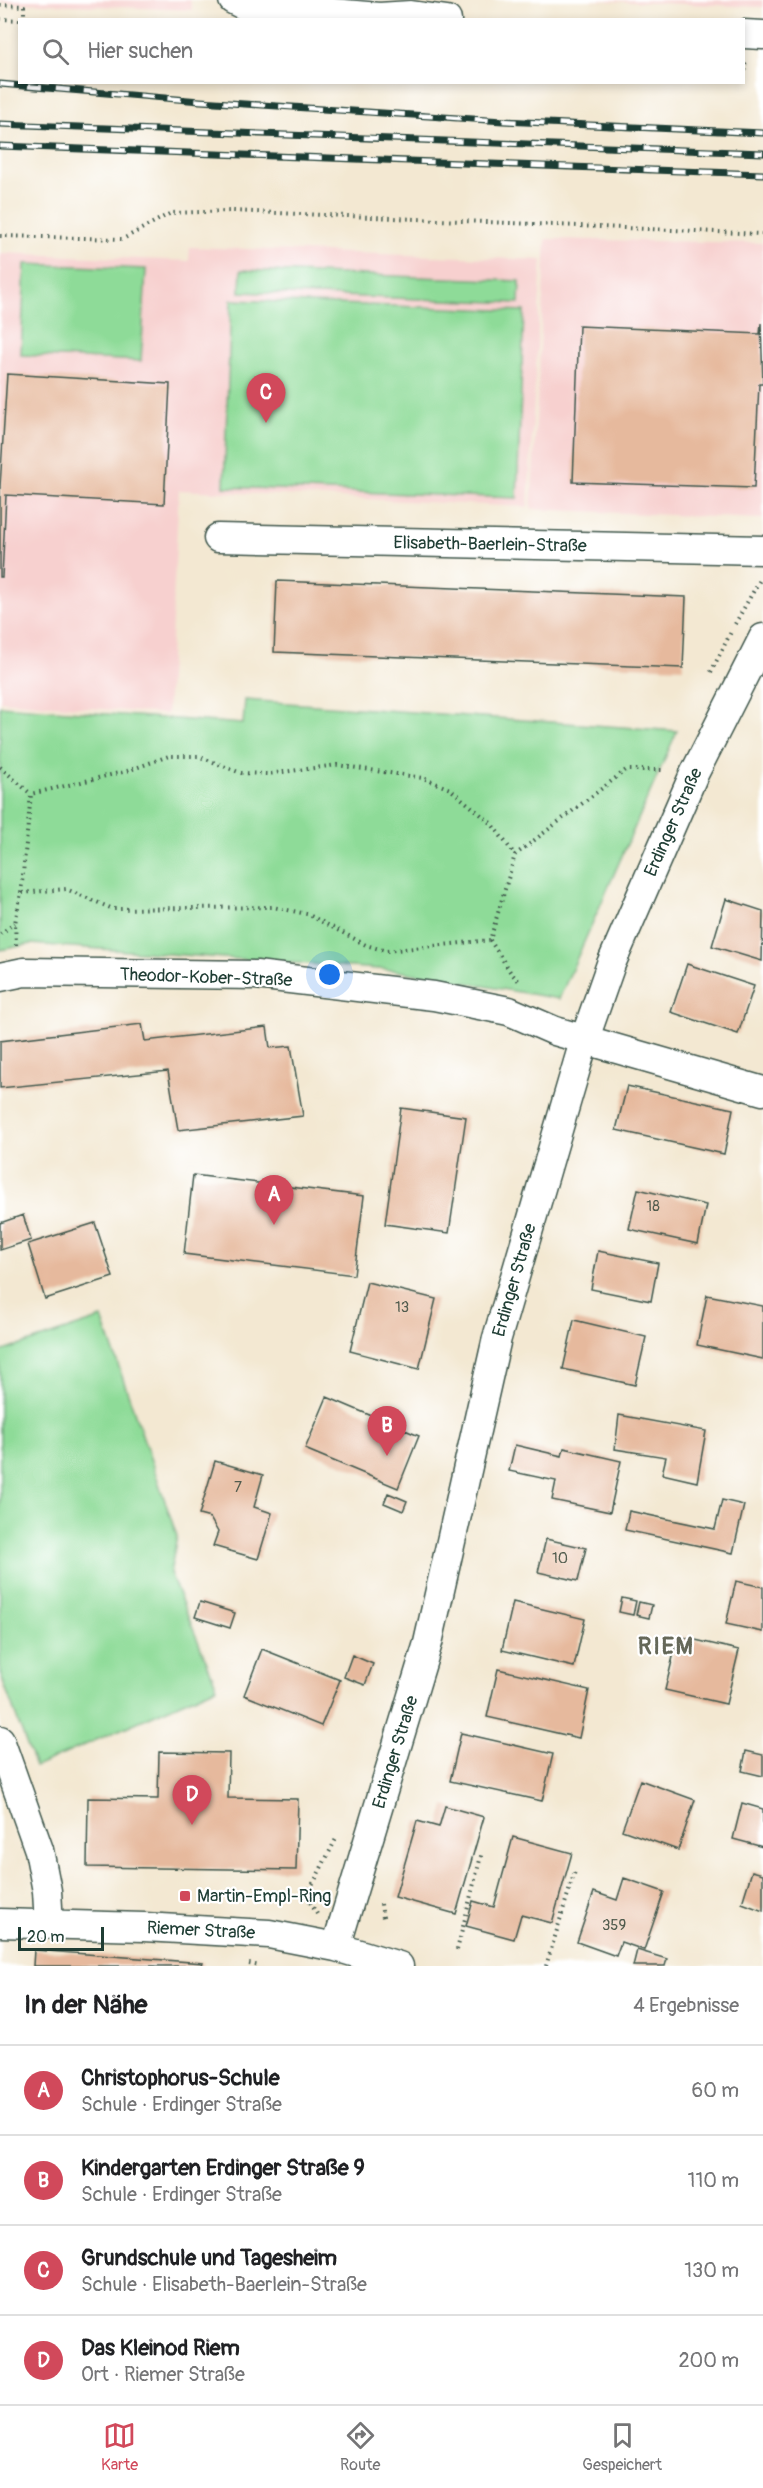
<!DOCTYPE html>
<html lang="de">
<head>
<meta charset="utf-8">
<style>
  :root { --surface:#fff; --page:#f2f2f2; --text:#202124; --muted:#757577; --line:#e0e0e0; --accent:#d1495b }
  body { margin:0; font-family:Pangolin,sans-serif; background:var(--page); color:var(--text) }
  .scale { position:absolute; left:18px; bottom:15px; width:86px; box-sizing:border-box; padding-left:6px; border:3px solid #1f3d34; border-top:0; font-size:16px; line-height:21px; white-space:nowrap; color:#1f3d34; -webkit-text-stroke:4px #fff; paint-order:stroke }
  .you { position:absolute; left:330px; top:975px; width:21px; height:21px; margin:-15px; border:4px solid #fff; border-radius:50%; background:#1a73e8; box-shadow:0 0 0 9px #1a73e833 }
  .badge { display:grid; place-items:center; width:39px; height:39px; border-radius:50%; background:var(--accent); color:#fff; font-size:20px; font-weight:700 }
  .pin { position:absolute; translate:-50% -50px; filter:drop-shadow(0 2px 3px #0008) }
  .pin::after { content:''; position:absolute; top:32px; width:21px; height:18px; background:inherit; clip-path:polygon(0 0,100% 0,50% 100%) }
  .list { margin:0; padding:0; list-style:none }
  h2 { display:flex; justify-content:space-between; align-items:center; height:78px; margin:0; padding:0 24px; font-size:26px }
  h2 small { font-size:20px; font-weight:400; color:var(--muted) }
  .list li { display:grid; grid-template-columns:39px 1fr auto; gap:18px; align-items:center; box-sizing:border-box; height:90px; padding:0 24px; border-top:2px solid var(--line) }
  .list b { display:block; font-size:22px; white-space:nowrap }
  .list p { margin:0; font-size:20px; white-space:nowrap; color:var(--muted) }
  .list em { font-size:20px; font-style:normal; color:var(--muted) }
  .icon { flex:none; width:33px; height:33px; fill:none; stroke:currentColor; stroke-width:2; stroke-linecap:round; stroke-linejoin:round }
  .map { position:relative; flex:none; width:763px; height:1966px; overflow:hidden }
  .search { position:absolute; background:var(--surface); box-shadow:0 3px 9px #0003; left:18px; right:18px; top:18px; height:66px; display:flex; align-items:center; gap:15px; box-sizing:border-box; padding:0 21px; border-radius:0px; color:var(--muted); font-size:22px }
  .sheet { height:438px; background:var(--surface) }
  nav { display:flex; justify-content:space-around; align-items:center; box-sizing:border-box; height:84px; border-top:2px solid var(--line); background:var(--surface); font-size:16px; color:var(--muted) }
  nav a { display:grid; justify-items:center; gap:3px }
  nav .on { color:var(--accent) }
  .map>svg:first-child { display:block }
  .built { fill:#f7d0cf }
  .green { fill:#8edb98; stroke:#568c66; stroke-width:1.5 }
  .building { fill:#e6b99d }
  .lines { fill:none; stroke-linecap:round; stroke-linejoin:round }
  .minor-casing { stroke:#3f574c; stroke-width:31 }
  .path { stroke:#3f574c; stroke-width:4; stroke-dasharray:1.5 4.5; stroke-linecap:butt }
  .minor { stroke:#fff; stroke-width:28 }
  .rail-casing { stroke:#1f3d34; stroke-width:7 }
  .rail { stroke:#fff; stroke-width:4.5; stroke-dasharray:14; stroke-linecap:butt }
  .poi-dot { fill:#d1495b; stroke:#fff; stroke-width:2 }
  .labels { text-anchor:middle; stroke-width:4.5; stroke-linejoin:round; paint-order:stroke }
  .number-label { font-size:15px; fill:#515c4e }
  .street-label { font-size:18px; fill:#1f3d34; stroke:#fff }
  .poi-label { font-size:18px; fill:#1f3d34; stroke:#fff; text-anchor:start }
  .district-label { font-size:24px; font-weight:bold; letter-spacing:1.5px; fill:#656859; stroke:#fff }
</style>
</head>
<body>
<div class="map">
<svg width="763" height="1966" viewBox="0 0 763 1966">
  <rect width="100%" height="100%" fill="#fff"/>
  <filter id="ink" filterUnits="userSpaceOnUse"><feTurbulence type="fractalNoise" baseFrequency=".0167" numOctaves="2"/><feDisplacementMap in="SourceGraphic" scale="12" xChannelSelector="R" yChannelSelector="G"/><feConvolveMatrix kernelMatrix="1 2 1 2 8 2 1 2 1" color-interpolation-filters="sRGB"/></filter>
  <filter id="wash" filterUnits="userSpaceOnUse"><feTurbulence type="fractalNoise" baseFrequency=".008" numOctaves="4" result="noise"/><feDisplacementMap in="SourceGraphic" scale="24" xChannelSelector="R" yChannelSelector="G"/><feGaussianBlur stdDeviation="1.35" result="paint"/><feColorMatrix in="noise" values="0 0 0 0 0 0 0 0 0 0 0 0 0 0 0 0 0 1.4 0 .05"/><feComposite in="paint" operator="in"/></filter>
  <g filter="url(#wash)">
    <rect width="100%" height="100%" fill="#f3e8d2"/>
    <path class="built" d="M0,0H190L192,10L0,2Z
      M585,0H763V7Z
      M546,239L763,243V519L531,509Z
      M190,247L542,260L528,507L179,490L167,714L0,701V253L189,261Z"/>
    <path class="green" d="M25,264L146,269L141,361L21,355Z
      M241,270L520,281L519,303L240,292Z
      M231,300L524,311L517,498L224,487Z
      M245,700L677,731L559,999L392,970L31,944L0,950V706L243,724Z
      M102,1318L177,1536L170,1573L217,1687L35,1767L0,1673V1352Z"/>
    <g id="blocks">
      <path class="building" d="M761,323L763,384H759L754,488L573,482L579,326L760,334Z
        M7,374L170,384L164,504L6,495L2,577H0V486Z
        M277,581L686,597L683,668L274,652Z
        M726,899L763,911L762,961L712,946Z
        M687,964L754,986L738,1034L671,1012Z
        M142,1024L145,1041L267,1027L270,1048L291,1046L303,1116L178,1130L168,1071L0,1088V1041Z
        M627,1086L733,1109L724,1154L616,1130Z
        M401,1108L466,1117L449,1233L385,1224Z
        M193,1175L364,1196L354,1275L184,1254Z
        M638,1189L706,1205L698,1244L629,1229Z
        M23,1215L31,1240L0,1250V1223Z
        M95,1223L113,1277L45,1299L28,1244Z
        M598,1251L658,1263L651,1301L591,1289Z
        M367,1282L436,1299L419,1369L350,1351Z
        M707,1295L763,1306V1359L697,1345Z
        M574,1320L646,1337L635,1385L563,1369Z
        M327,1397L419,1436L398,1488L305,1449Z
        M619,1415L706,1431L697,1482L662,1474L666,1457L615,1449Z
        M515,1445L562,1456L564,1448L621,1461L610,1512L552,1500L556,1481L509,1471Z
        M215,1461L263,1475L254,1507L272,1513L258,1559L213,1546L218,1532L210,1518L199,1515Z
        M388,1493L407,1501L403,1511L384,1503Z
        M722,1500L744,1505L733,1553L625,1530L629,1511L715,1529Z
        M546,1539L586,1548L578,1581L538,1572Z
        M736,1581L763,1587V1632L726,1624Z
        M622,1598L636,1601L633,1615L619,1612Z
        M200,1602L235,1613L230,1628L195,1617Z
        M513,1602L585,1619L574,1667L502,1650Z
        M639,1602L652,1605L649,1618L636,1615Z
        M678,1636L739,1650L726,1704L665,1690Z
        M262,1649L340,1680L321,1726L244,1695Z
        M352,1655L373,1664L365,1685L344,1677Z
        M498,1669L589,1690L579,1738L487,1717Z
        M461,1733L553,1754L542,1801L450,1781Z
        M746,1751L763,1755V1776L742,1771Z
        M159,1752L229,1753L228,1798L298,1799L296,1870L87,1867L88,1798L158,1799Z
        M640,1780L695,1800L678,1850L622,1830Z
        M742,1803L763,1809V1847L733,1839Z
        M445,1806L484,1817L456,1914L395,1897L417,1821L439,1827Z
        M513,1837L572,1853L552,1923L521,1915L514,1939L466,1926L473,1901L494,1907Z
        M752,1871L763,1874V1911L742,1903Z
        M624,1878L664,1892L644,1950L621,1942L616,1956L577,1942L594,1892L617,1900Z
        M34,1950L203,1963L202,1966H33Z
        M637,1950L667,1959L665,1966H633Z"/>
    </g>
  </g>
  <g filter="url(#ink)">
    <use href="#blocks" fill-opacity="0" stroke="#3f574c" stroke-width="1.5"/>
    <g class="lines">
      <defs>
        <path id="minor" d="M233,0L243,5L286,9L379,17L411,15L447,20
          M744,34L763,35
          M218,538L763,550
          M0,977L24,972L256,975L434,996L509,1011L555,1031L763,1091
          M0,1740L39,1850L47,1891L49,1924
          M0,1923L144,1927L269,1934L336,1947L399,1966
          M336,1947L428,1643L497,1338L585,1038L611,964L694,774L763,638"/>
      </defs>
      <use href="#minor" class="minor-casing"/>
      <path class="path" d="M0,5L24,6V20
        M0,19L20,20
        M745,71L746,62
        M0,236L123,239L171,213L232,211L763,234
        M735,624L761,578
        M711,672L732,630
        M0,767L31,794
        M21,893L31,794L127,771L169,756H198L241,773L268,774L337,765L423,778L450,789L491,823L515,855
        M0,934L15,923
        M490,940L511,973L521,983
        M16,945L15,923L21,893L66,889L113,909L273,907L307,914L366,945L386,951L490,940L515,855L626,770H664
        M381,1904L383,1918
        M317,1914L305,1894L314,1882L337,1837
        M457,1950L482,1852
        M249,1964L260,1966
        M546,1966L575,1871"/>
      <use href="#minor" class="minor"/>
      <defs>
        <path id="rail" d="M0,84L200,101L503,121L763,133
          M0,124L763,153
          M0,146L763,174"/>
      </defs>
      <use href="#rail" class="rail-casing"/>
      <use href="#rail" class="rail"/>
    </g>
  </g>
  <rect class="poi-dot" x="179" y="1890" width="12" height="12" rx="3"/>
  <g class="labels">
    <g class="number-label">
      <text x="653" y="1211">18</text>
      <text x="402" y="1312">13</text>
      <text x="238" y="1492">7</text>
      <text x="560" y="1563">10</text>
      <text x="614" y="1930">359</text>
    </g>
    <g class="street-label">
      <text transform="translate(490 544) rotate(1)" y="6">Elisabeth-Baerlein-Straße</text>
      <text transform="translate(673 822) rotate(-66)" y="6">Erdinger Straße</text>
      <text transform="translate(206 977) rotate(2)" y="6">Theodor-Kober-Straße</text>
      <text transform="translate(514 1280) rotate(-74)" y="6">Erdinger Straße</text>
      <text transform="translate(395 1752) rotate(-73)" y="6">Erdinger Straße</text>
      <text transform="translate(201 1930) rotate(3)" y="6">Riemer Straße</text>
    </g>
    <g class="poi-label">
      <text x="197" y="1902">Martin-Empl-Ring</text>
    </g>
    <g class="district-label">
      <text x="666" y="1654">RIEM</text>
    </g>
  </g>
</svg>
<div class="scale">20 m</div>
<div class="you"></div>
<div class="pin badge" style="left:274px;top:1225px">A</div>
<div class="pin badge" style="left:387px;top:1456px">B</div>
<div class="pin badge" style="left:266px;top:423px">C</div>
<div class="pin badge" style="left:192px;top:1825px">D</div>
<div class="search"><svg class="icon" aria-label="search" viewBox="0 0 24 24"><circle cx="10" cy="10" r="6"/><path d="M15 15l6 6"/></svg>Hier suchen</div>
</div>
<section class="sheet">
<h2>In der Nähe<small>4 Ergebnisse</small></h2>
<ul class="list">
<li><span class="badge">A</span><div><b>Christophorus-Schule</b><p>Schule · Erdinger Straße</p></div><em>60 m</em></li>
<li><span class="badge">B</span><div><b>Kindergarten Erdinger Straße 9</b><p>Schule · Erdinger Straße</p></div><em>110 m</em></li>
<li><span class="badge">C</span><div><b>Grundschule und Tagesheim</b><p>Schule · Elisabeth-Baerlein-Straße</p></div><em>130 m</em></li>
<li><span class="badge">D</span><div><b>Das Kleinod Riem</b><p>Ort · Riemer Straße</p></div><em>200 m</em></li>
</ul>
</section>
<nav>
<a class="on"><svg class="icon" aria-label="map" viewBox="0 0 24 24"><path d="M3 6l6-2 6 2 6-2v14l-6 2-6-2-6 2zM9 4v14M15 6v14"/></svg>Karte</a>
<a><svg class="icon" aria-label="directions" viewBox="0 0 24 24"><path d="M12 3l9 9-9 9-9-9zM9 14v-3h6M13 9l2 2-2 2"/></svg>Route</a>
<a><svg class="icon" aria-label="saved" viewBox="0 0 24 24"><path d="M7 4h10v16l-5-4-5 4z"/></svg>Gespeichert</a>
</nav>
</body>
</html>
